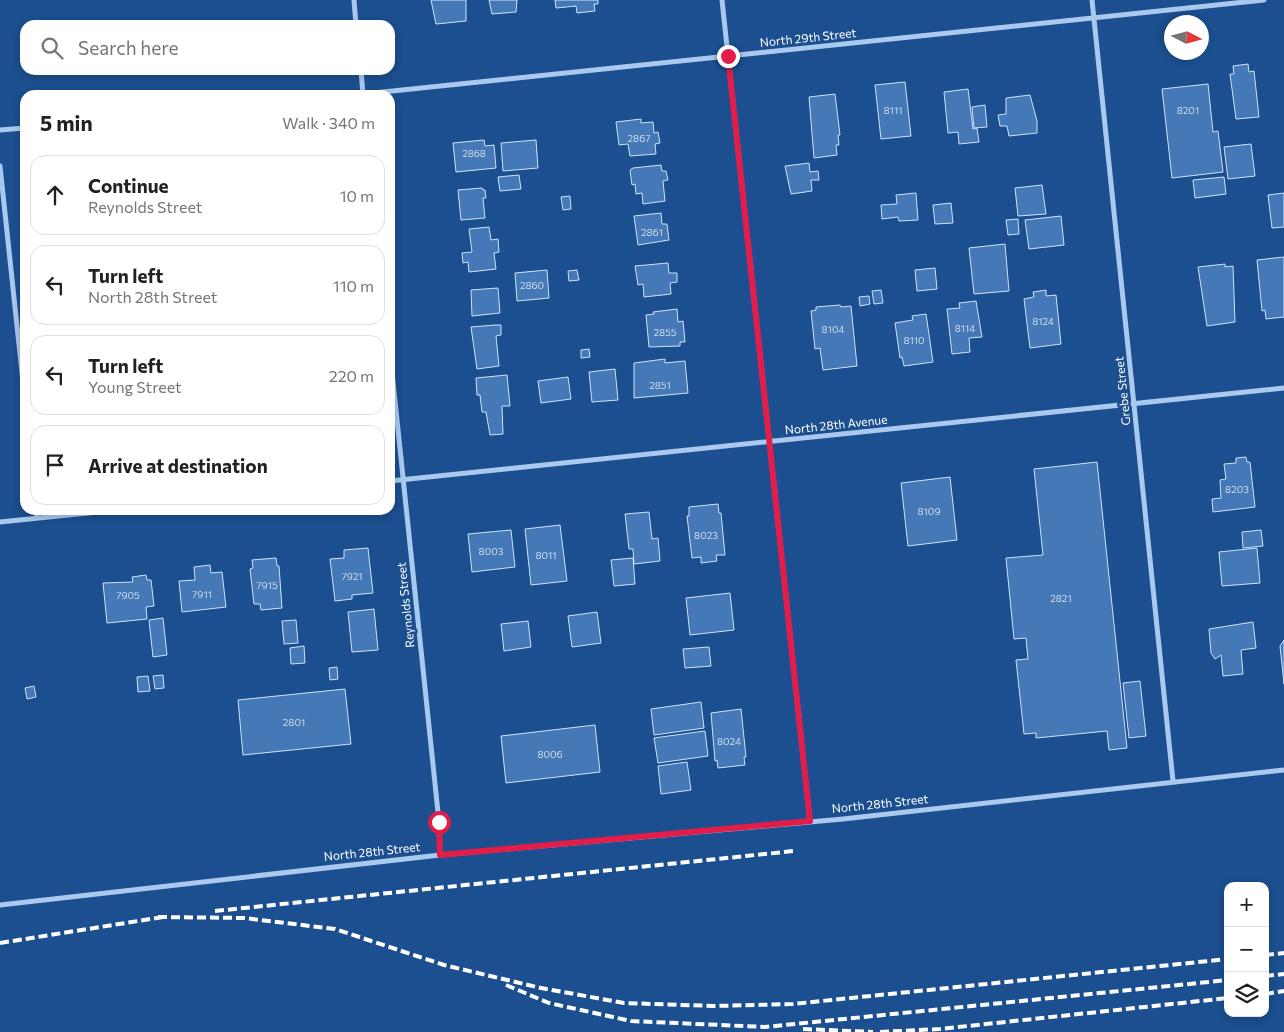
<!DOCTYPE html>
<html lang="en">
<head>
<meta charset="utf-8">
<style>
  :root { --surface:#fff; --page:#f6f6f6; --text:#202124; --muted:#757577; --line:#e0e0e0 }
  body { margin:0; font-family:Commissioner,sans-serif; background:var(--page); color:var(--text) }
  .controls { position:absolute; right:15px; bottom:15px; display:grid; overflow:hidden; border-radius:10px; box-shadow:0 2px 8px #0003 }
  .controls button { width:45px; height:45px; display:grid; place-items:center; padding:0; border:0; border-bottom:1px solid var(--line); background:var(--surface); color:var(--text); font:25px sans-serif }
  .compass { position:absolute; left:1164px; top:15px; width:45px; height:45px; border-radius:50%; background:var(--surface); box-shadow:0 2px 8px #0003; rotate:96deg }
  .stop { position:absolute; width:15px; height:15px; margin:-11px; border:4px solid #e11d48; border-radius:50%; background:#fff }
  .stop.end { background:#e11d48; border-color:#fff; box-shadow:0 1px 5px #0008 }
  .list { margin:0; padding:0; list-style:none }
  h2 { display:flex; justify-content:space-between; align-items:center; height:65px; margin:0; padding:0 20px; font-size:21px }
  h2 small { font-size:16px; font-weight:400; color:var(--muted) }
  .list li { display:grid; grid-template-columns:32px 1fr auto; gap:15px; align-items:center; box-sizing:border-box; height:80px; margin:0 10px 10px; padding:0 10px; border:1px solid var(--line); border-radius:15px }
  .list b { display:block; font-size:19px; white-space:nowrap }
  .list p { margin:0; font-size:16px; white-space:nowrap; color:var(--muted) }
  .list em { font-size:16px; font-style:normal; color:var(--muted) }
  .icon { flex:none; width:28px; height:28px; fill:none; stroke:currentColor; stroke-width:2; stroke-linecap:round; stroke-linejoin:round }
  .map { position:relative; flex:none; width:1284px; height:1032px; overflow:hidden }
  .search { position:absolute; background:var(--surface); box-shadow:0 2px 8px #0003; left:20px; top:20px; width:375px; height:55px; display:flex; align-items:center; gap:12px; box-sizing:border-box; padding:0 18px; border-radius:15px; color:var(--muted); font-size:19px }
  .panel { position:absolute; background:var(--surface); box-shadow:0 2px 8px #0003; left:20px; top:90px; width:375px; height:425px; border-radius:15px }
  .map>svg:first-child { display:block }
  .building { fill:#4478b7; stroke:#cfe3fa }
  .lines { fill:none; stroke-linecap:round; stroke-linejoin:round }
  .street { stroke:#a9c9ee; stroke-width:5 }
  .rail { stroke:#fff; stroke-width:4; stroke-dasharray:9 4; stroke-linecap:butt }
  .route { stroke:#e11d48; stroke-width:6 }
  .labels { text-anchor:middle; stroke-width:5; stroke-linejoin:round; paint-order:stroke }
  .number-label { font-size:10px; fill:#d0dded }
  .street-label { font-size:12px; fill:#fff; stroke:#1b4f8f }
</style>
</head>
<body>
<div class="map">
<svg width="1284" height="1032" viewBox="0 0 1284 1032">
  <rect width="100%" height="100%" fill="#1b4f8f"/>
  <path class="building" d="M431,0H466V21L436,24Z
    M489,0H517L516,12L492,14Z
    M555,0H598V4H594L595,11L577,13L576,6L556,8Z
    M1248,64L1249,72L1254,71L1259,117L1236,119L1230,74H1234L1233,66Z
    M905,82L911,136L881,139L875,85Z
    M1208,84L1213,132L1218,131L1223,172L1172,178L1162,89Z
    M968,89L973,129L977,128L979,142L959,144L958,132L948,133L944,92Z
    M835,94L840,135H838L839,145H836L837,155L814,158L809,97Z
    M1030,95L1037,121V133L1009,136L1007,126H1000L998,115L1006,114V98Z
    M985,105L987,127L974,128L972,107Z
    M641,119V123L653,122L654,133L658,132L660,143L655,144L656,154L630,156L628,144L619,145L616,122Z
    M484,140L485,146L494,145L496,168L456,172L453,143Z
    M536,140L538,168L503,171L501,143Z
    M1251,144L1255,176L1228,179L1224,147Z
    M809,163L810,172L818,171L819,180H811L812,191L791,194L785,166Z
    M661,165L662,171H666L668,180L663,181L665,201L643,204L642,193L636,194L635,184L632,185L630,170L633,168Z
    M519,175L521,189L500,191L498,177Z
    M1224,177L1226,194L1195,198L1193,180Z
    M1042,185L1046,214L1018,216L1015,188Z
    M482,188L483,190H485L486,198H483L485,218L461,220L458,190Z
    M916,193L918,220L899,221L898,217L882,219L881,205L897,204L896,195Z
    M1284,193V227L1272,228L1268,195Z
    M570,196L571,209L563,210L561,197Z
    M951,203L953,223L935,224L933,205Z
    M661,213L662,224H667L669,240L638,245L634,216Z
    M1061,216L1064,245L1029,249L1025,220Z
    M1018,219L1019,234L1008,235L1006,220Z
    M489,227L491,240L498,239L499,252L494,253L496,269L469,272L468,262L463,263L462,253L472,252L469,229Z
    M1005,244L1009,291L974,294L969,248Z
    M1284,257V317L1266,319L1265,310L1262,311L1257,260Z
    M668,263L669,273H677V282L670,283L671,294L644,297L643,284L638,285L635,266Z
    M1225,264V267L1233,266L1235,322L1207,326L1198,267Z
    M935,268L937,289L917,291L915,270Z
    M547,270L549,298L517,301L515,273Z
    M577,270L579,280L569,281L568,271Z
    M498,288L500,313L472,316L471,290Z
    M881,290L883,303L874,304L872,291Z
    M1046,290V296L1056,295L1061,344L1030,348L1024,299L1034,297L1033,292Z
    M869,296L870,304L860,306L859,297Z
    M976,301L982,337L969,338L970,352L952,354L947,309L960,308L959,303Z
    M840,305L841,307L851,306L857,366L823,370L820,348L815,349L811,311L816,310V307Z
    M677,309L678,322L683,321L685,342H680V346L649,347L646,315L654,314L653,312Z
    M926,314L933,362L904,366L902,357L900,358L895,323L913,320L912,316Z
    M495,325H501V335L496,336L499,366L477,369L471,327Z
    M589,349L590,357L581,358V350Z
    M665,359V363L685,361L688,393L634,398V363Z
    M615,369L618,400L592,402L589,372Z
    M507,375L510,406H502L503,434L490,435L486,412H482L480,395H477L476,378Z
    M568,377L571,399L541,403L538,381Z
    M1246,457L1247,462H1250L1255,507L1213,512L1212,499L1221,498L1220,480L1226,479L1224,464L1236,463V458Z
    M1097,462L1127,748L1109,750L1107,731L1036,738V733L1024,734L1016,660L1028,659L1026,638L1014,639L1006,558L1043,555L1034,469Z
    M950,477L957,540L908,546L901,483Z
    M718,504L719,513H721L725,555H716L717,561L701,563V557L692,558L687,516H689V507Z
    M649,512L652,539L658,538L660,561L634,564L633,549H629L625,514Z
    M560,525L567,581L531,585L525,529Z
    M511,530L515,567L472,572L468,534Z
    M1261,530L1263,546L1243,548L1242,532Z
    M368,548L373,593L352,595V599L335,601L330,559L344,558V550Z
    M1257,548L1260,583L1222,586L1219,552Z
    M276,558L277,566H279L282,608L261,610L260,604H254L250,569L253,568L252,560Z
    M633,558L635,584L614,586L611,560Z
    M210,565L211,573L222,572L226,607L182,612L179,581L195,580L194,567Z
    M146,575L147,580H151L154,606L146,607L147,619L107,623L103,583L133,582L132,577Z
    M730,593L734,630L690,635L686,598Z
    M374,609L378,650L352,652L348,612Z
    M597,612L601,643L572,647L568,616Z
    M163,618L167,655L153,657L149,620Z
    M296,620L298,643L284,644L282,621Z
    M528,621L531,647L504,651L501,624Z
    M1253,622L1256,648L1241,650L1243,674L1223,676L1221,655L1215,659L1211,653L1209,629Z
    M1284,640V684L1280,646Z
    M304,646L305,663L291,664L290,648Z
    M709,647L711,666L685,668L683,649Z
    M337,667L338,679L330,680L329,668Z
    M163,675L164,688L155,689L153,676Z
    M148,676L150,691L138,692L137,677Z
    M1140,681L1146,736L1129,738L1123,683Z
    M34,686L36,697L27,699L25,688Z
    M345,689L351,744L243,755L238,700Z
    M701,702L704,728L654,735L651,709Z
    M741,709L746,757H744L745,765L718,768L717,760L715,761L711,713Z
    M595,725L600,772L506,783L501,736Z
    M705,731L708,756L658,763L654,738Z
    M687,762L691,790L661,794L658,766Z"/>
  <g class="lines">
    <path class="street" d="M354,0L356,25
      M722,0L810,821
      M1092,0L1173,781
      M361,70L363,95
      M354,95L1264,0
      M0,130L25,128
      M0,166L25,401
      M390,353L439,822L440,855
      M390,481L1284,388
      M37,510V518
      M0,522L117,510
      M0,905L440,855L843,819L1284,770"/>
    <path class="rail" d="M215,911L794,851
      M158,917L244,918L335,929L444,965L541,988L624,1003L714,1006L793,1004L1228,959
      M0,943L163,917
      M1265,955L1284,953
      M1265,976L1284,974
      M506,985L549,1003L631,1021L765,1027L1228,980
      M1265,994L1284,991
      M803,1029L873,1032
      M880,1032L940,1029L1228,998"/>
  </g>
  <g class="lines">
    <path class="route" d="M439,822L440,855L810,821L728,56"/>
  </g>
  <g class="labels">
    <g class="number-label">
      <text x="893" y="114">8111</text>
      <text x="1188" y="114">8201</text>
      <text x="639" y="142">2867</text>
      <text x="474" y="157">2868</text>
      <text x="652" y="236">2861</text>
      <text x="532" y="289">2860</text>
      <text x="1043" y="325">8124</text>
      <text x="965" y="332">8114</text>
      <text x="833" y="333">8104</text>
      <text x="665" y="336">2855</text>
      <text x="914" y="344">8110</text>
      <text x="660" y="389">2851</text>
      <text x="1237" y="493">8203</text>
      <text x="929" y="515">8109</text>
      <text x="706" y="539">8023</text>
      <text x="491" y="555">8003</text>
      <text x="546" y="559">8011</text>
      <text x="352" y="580">7921</text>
      <text x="267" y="589">7915</text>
      <text x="202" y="598">7911</text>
      <text x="128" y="599">7905</text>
      <text x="1061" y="602">2821</text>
      <text x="294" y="726">2801</text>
      <text x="729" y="745">8024</text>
      <text x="550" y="758">8006</text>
    </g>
    <g class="street-label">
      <text transform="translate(808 38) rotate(-6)" y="4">North 29th Street</text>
      <text transform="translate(1123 391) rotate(-96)" y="4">Grebe Street</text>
      <text transform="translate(836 425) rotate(-6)" y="4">North 28th Avenue</text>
      <text transform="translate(406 605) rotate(-96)" y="4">Reynolds Street</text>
      <text transform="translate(880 804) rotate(-6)" y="4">North 28th Street</text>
      <text transform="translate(372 852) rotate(-6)" y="4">North 28th Street</text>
    </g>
  </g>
</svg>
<div class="controls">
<button>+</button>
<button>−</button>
<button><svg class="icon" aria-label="layers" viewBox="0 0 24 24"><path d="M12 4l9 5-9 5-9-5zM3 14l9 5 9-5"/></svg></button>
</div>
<svg class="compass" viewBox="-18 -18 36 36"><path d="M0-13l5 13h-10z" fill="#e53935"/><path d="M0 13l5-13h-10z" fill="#757577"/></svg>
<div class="stop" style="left:439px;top:822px"></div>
<div class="stop end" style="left:728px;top:56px"></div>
<div class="search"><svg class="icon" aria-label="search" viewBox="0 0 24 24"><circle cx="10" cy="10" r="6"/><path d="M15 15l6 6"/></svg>Search here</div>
<section class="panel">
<h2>5 min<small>Walk · 340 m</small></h2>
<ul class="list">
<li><svg class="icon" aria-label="ahead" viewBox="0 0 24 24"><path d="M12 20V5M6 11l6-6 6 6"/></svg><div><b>Continue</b><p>Reynolds Street</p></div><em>10 m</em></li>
<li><svg class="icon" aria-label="left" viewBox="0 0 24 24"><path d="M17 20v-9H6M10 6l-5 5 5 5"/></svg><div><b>Turn left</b><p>North 28th Street</p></div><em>110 m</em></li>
<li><svg class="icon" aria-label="left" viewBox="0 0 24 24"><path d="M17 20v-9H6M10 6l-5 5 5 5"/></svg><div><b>Turn left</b><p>Young Street</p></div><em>220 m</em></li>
<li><svg class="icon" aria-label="arrive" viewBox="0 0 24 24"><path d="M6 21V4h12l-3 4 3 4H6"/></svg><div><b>Arrive at destination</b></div></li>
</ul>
</section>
</div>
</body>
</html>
